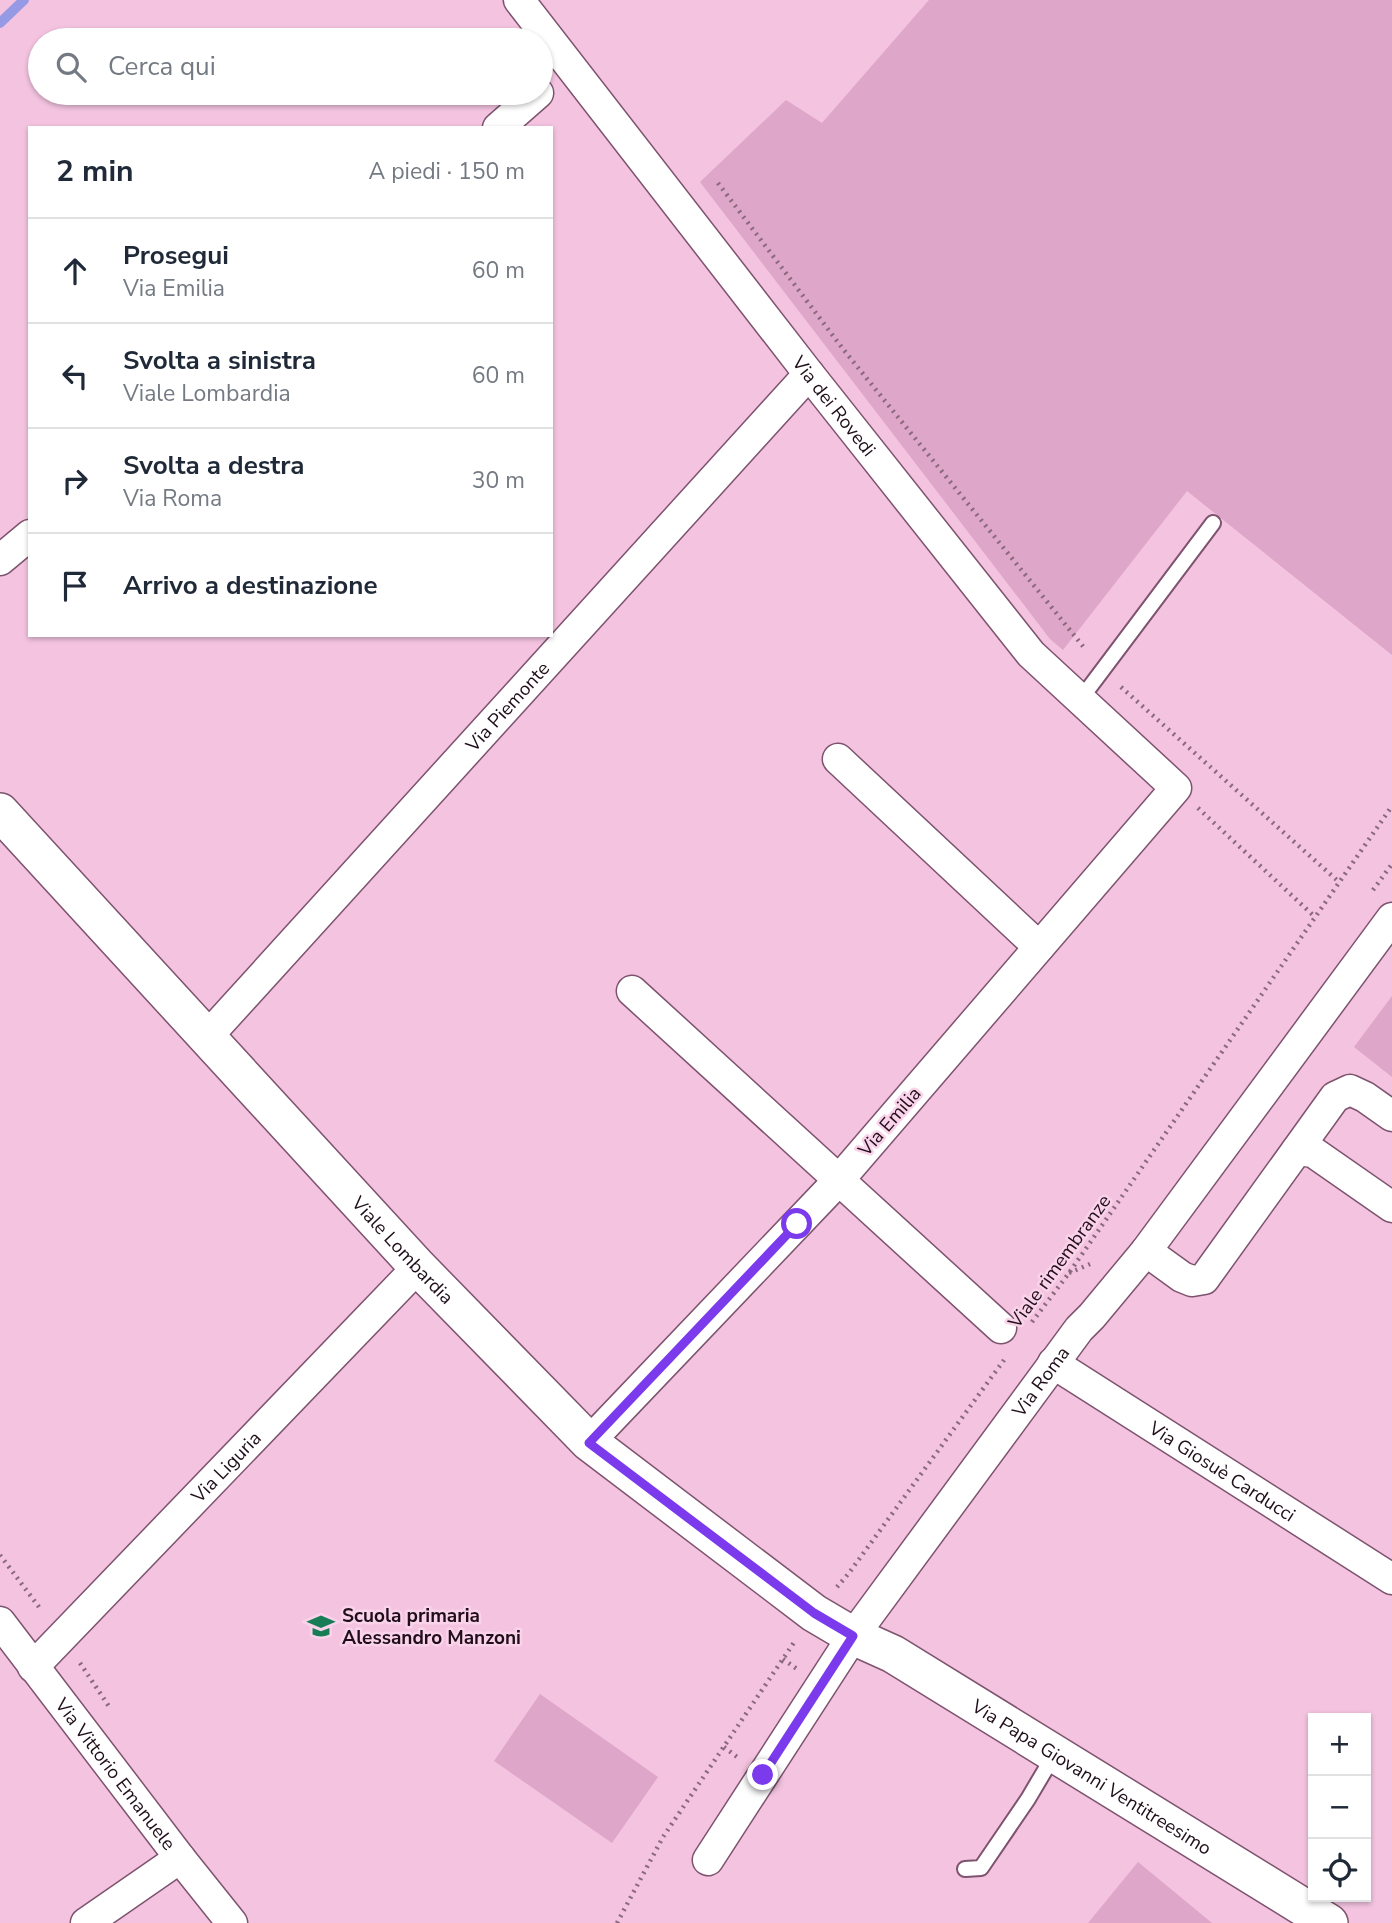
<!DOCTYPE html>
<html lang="it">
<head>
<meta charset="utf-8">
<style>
  :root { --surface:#fff; --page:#f6f6f7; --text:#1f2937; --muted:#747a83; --line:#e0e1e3 }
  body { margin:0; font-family:"Nunito Sans",sans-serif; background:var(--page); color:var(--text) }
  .controls { position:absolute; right:21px; bottom:21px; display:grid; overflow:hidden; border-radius:0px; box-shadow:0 2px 5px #0004 }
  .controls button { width:63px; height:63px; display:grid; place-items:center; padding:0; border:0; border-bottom:2px solid var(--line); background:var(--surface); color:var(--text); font:35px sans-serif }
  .stop { position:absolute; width:21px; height:21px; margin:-16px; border:5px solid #7c3aed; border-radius:50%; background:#fff }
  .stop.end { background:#7c3aed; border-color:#fff; box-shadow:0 2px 7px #0008 }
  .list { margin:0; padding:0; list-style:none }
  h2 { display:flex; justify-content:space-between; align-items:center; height:91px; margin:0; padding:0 28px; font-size:30px }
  h2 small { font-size:23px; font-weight:400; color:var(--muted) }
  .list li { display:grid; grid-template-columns:46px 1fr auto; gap:21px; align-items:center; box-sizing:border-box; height:105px; padding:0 28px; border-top:2px solid var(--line) }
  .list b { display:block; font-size:26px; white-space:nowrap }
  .list p { margin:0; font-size:23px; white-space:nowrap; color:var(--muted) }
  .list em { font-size:23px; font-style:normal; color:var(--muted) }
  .icon { flex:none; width:38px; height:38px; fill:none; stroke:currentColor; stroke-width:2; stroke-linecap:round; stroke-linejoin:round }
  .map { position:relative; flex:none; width:1392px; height:1923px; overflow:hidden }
  .search { position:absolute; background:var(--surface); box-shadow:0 2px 5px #0004; left:28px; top:28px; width:525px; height:77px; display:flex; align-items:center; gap:18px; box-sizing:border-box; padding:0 24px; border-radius:38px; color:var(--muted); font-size:26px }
  .panel { position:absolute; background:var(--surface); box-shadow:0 2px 5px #0004; left:28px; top:126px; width:525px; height:511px; border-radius:0px }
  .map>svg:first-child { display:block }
  .green { fill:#dea6c9 }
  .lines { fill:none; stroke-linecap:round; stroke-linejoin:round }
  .stream { stroke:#9699e4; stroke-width:10 }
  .service-casing { stroke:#7d536e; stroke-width:18 }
  .minor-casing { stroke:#7d536e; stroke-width:33 }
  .tertiary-casing { stroke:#7d536e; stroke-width:40 }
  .path { stroke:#8a697d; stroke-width:4.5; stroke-dasharray:2 5; stroke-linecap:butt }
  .service { stroke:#fff; stroke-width:14 }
  .minor { stroke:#fff; stroke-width:30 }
  .tertiary { stroke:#fff; stroke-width:37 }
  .route { stroke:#7c3aed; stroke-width:9 }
  .labels { text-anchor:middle; stroke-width:5; stroke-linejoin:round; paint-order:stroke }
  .street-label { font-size:19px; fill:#200f1a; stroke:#fad3ea }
  .poi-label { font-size:19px; font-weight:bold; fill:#200f1a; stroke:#fad3ea; text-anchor:start }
</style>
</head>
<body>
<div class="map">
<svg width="1392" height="1923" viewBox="0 0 1392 1923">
  <rect width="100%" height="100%" fill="#f3c3e0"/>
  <path class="green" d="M929,0H1392V655L1187,491L1063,650L1050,639L700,182L786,100L822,123Z
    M1392,996V1077L1354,1047Z
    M540,1694L658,1777L612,1843L494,1761Z
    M1138,1862L1212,1923H1088Z"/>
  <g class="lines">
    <path class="stream" d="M0,23L24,0"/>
    <defs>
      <path id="service" d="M1080,700L1213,523
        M965,1869L981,1868L1028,1799L1054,1755"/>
      <g id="minor">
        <path id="s1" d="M519,0L809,374L1031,654L1176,788L838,1181L589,1442"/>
        <path d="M498,128L538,93"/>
        <path d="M0,560L30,535"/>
        <path d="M838,759L1039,947"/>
        <path d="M632,991L1001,1328"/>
        <path id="s2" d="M206,1038L809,374"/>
        <path d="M1297,1150L1313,1152L1392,1207"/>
        <path d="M1146,1251L1182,1277L1192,1281L1204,1279L1335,1097L1350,1090L1365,1097L1392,1116"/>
        <path id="s3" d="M1053,1363L1392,1579"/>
        <path id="s4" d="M0,1622L180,1858L232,1923"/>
        <path id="s5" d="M33,1667L418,1267"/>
        <path id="s6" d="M708,1860L853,1636L1079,1329L1092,1316L1146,1251L1392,918"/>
        <path d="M86,1923L180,1858"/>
      </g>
      <g id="tertiary">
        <path id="s7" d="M0,812L418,1267L589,1442L814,1613L853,1636L893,1654L1329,1923"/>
      </g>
    </defs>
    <use href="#service" class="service-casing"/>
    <use href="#minor" class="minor-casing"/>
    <use href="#tertiary" class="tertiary-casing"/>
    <path class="path" d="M718,183L843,349L1086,650
      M1121,687L1339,882
      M1198,808L1315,917
      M1373,890L1392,864
      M1069,1273L1090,1264
      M1032,1322L1069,1273L1392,806
      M0,1555L42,1611
      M837,1587L849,1573L1004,1360
      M783,1659L797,1669
      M80,1663L110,1708
      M724,1747L737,1757
      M617,1923L663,1837L795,1641"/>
    <use href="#service" class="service"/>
    <use href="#minor" class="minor"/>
    <use href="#tertiary" class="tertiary"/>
  </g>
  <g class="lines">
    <path class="route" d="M763,1775L853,1636L814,1613L589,1443L797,1224"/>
  </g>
  <defs>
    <symbol id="school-bare" viewBox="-9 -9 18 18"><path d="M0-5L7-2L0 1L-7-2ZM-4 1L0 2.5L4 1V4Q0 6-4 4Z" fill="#187d56" stroke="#fad3ea" stroke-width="2.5" paint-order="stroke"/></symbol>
  </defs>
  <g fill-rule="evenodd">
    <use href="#school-bare" x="302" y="1607" width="38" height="38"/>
  </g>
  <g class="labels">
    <g class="street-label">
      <text dy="7" stroke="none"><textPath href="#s1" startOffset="514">Via dei Rovedi</textPath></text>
      <text dy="7" stroke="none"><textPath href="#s2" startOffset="448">Via Piemonte</textPath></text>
      <text transform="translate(889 1121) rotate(-49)" y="7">Via Emilia</text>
      <text dy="7" stroke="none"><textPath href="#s7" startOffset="595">Viale Lombardia</textPath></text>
      <text transform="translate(1059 1261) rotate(-54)" y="7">Viale rimembranze</text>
      <text dy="7" stroke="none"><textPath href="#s6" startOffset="583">Via Roma</textPath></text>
      <text dy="7" stroke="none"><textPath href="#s5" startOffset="278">Via Liguria</textPath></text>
      <text dy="7" stroke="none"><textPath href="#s3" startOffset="201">Via Giosuè Carducci</textPath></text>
      <text dy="7" stroke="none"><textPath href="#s4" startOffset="191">Via Vittorio Emanuele</textPath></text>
      <text dy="7" stroke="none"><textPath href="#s7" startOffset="1468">Via Papa Giovanni Ventitreesimo</textPath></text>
    </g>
    <g class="poi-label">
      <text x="342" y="1622">Scuola primaria<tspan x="342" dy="22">Alessandro Manzoni</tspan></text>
    </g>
  </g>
</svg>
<div class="controls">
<button>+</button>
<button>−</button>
<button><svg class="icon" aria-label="locate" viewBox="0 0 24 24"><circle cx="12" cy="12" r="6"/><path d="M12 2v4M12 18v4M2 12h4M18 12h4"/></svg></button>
</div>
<div class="stop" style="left:797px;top:1224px"></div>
<div class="stop end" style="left:763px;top:1775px"></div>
<div class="search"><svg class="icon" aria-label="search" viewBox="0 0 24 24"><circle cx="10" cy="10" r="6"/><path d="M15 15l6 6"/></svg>Cerca qui</div>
<section class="panel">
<h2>2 min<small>A piedi · 150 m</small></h2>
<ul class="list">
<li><svg class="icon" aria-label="ahead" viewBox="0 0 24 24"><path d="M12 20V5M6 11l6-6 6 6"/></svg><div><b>Prosegui</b><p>Via Emilia</p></div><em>60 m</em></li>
<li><svg class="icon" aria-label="left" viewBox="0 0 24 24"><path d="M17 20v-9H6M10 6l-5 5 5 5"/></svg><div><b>Svolta a sinistra</b><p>Viale Lombardia</p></div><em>60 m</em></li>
<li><svg class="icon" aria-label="right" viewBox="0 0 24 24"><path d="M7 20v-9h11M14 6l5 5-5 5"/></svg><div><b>Svolta a destra</b><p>Via Roma</p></div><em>30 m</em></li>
<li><svg class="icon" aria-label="arrive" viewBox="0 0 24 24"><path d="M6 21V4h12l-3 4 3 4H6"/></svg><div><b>Arrivo a destinazione</b></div></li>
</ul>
</section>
</div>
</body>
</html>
